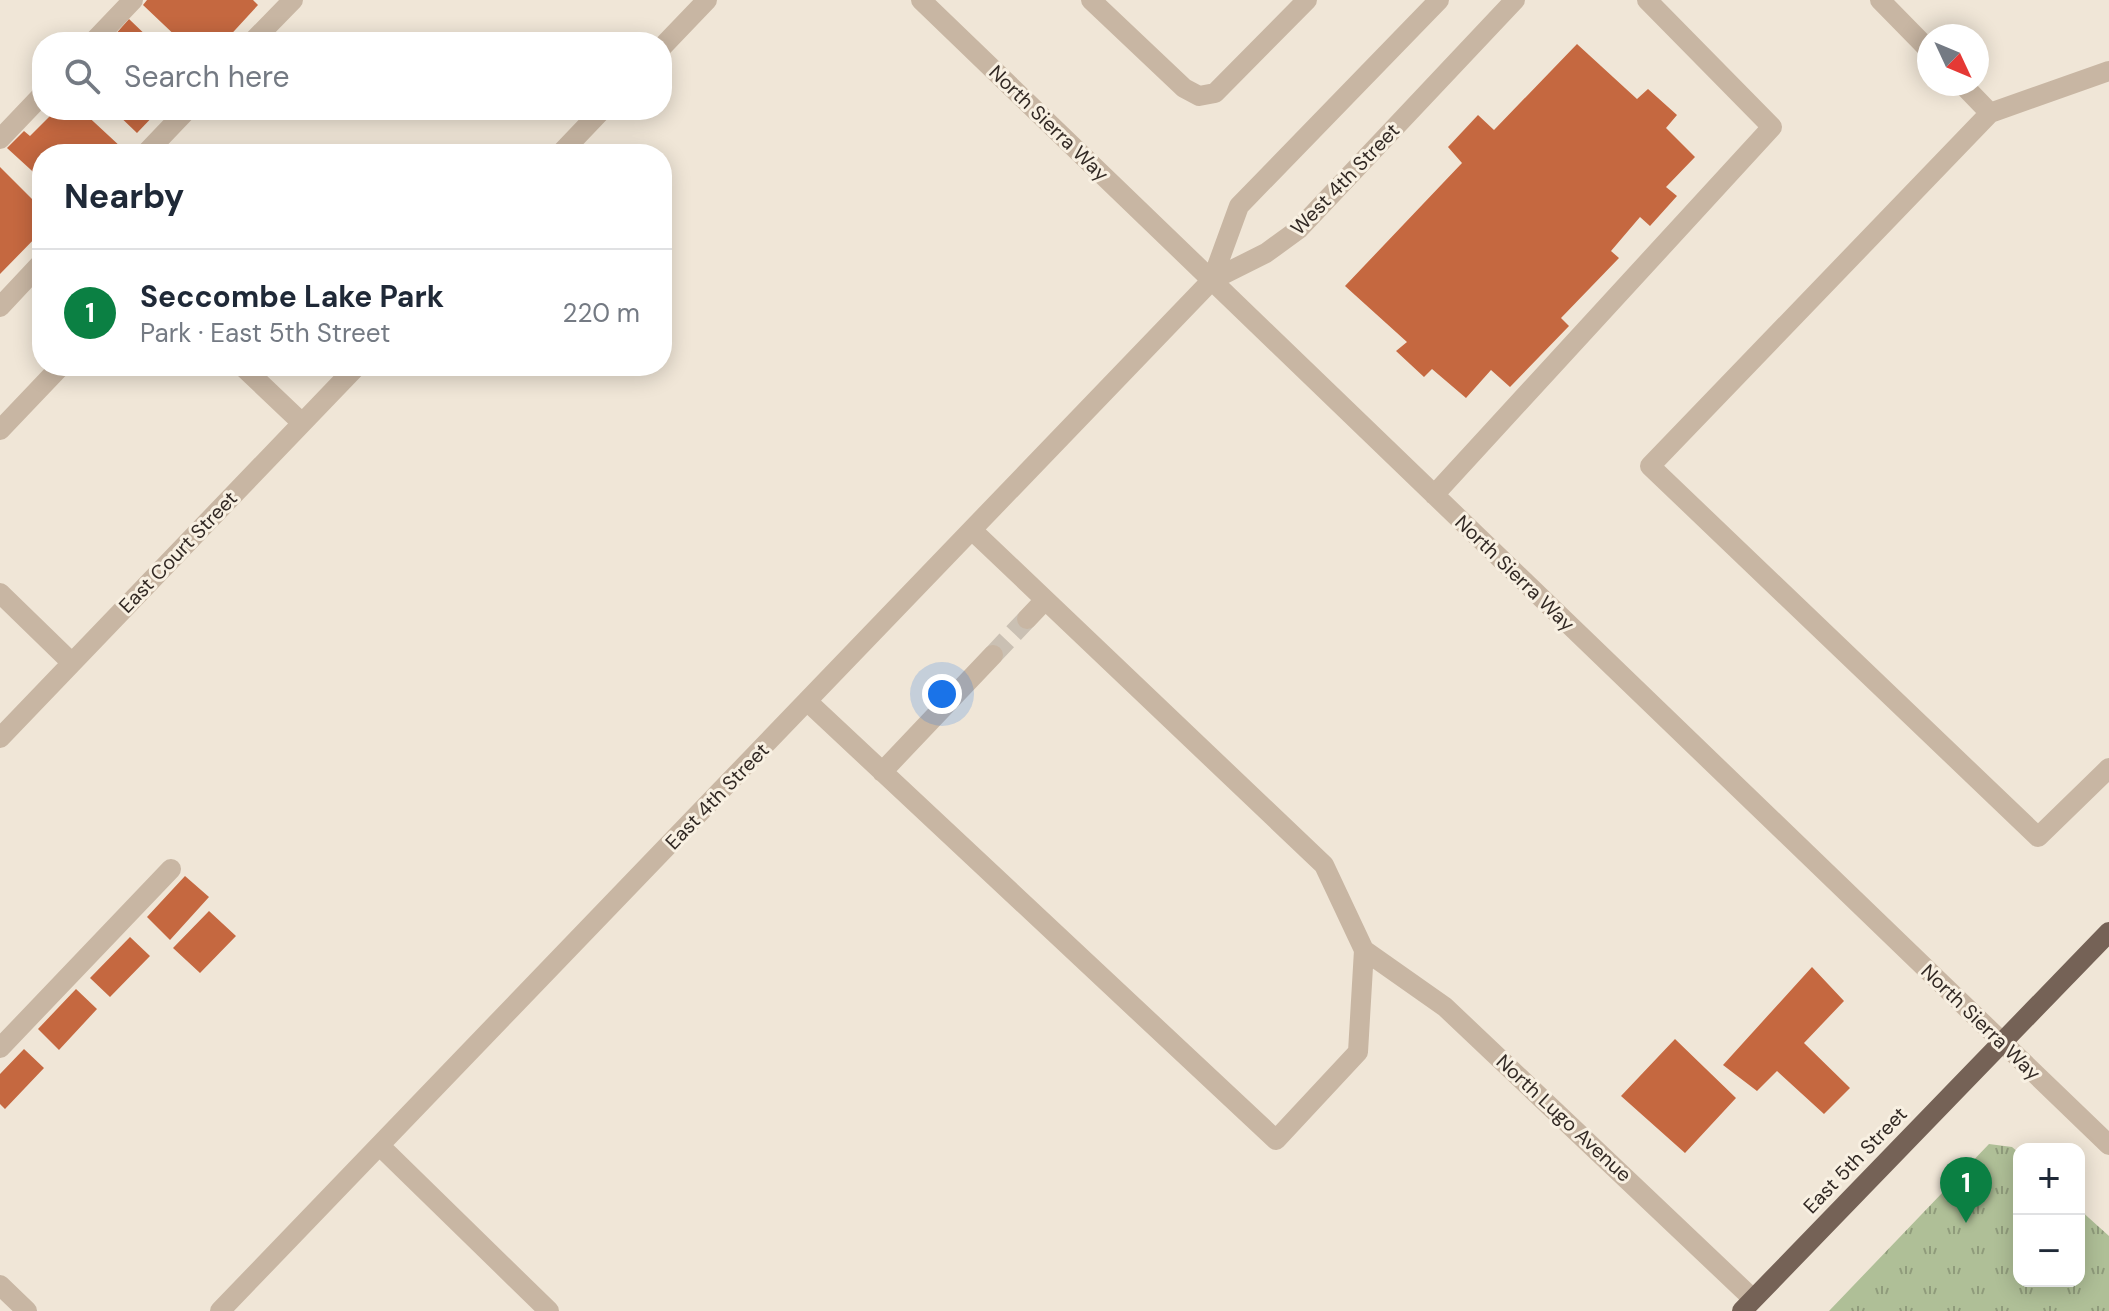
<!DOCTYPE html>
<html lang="en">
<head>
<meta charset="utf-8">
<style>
  :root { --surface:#fff; --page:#f6f6f7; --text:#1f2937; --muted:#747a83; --line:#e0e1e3; --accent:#0b8043 }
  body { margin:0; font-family:"DM Sans",sans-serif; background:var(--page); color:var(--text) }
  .controls { position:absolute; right:24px; bottom:24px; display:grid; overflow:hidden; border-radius:16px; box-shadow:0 4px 20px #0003 }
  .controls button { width:72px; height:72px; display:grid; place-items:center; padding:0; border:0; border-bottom:2px solid var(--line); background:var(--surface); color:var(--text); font:40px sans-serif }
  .compass { position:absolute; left:1917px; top:24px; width:72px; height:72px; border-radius:50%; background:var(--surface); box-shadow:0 4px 20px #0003; rotate:134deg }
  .you { position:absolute; left:942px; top:694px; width:28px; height:28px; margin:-20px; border:6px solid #fff; border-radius:50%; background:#1a73e8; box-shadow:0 0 0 12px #1a73e833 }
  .badge { display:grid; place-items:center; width:52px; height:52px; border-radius:50%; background:var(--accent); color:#fff; font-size:26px; font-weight:700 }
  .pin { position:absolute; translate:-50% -66px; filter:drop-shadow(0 2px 4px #0008) }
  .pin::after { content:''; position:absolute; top:42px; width:28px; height:24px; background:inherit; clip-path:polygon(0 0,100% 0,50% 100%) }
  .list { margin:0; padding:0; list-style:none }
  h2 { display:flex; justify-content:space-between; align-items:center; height:104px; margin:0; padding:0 32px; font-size:34px }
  h2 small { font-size:26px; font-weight:400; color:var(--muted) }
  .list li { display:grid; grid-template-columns:52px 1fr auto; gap:24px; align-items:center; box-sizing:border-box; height:128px; padding:0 32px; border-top:2px solid var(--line) }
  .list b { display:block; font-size:30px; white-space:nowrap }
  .list p { margin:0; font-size:26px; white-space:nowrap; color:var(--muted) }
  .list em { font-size:26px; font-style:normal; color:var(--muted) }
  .icon { flex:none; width:44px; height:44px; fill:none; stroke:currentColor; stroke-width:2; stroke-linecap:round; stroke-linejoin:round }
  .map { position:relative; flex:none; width:2109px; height:1311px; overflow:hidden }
  .search { position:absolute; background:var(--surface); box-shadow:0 4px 20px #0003; left:32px; top:32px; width:640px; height:88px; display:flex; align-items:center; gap:20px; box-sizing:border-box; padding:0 28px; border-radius:32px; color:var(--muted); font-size:30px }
  .panel { position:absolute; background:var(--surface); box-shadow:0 4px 20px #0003; left:32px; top:144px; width:640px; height:232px; border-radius:32px }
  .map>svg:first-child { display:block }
  .park { fill:url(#park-tufts) }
  .building { fill:#c56840 }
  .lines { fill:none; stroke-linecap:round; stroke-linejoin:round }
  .minor-tunnel { stroke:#cac0b3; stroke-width:20; stroke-dasharray:20 10; stroke-linecap:butt }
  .minor { stroke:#c8b6a3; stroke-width:20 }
  .major { stroke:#756256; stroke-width:20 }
  .labels { text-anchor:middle; stroke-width:6; stroke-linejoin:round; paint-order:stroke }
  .street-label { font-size:20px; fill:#332a25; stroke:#f8f0e2 }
</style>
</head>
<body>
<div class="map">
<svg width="2109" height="1311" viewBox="0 0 2109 1311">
  <defs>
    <pattern id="park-tufts" width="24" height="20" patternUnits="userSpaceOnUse" patternTransform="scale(2)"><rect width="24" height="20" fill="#afbf97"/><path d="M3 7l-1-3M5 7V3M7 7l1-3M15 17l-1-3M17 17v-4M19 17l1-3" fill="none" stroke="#8f9b7b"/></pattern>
  </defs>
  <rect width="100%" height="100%" fill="#f0e6d7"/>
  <path class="park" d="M1989,1144L2012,1147L2019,1153V1281H2079V1209L2109,1236V1311H1829Z"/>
  <path class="building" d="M147,0H253L258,5L224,42H182L143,5Z
    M129,19L153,42H117L113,37Z
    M1577,44L1637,99L1648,89L1677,115L1666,128L1695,157L1666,187L1677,196L1650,226L1640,217L1611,251L1619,258L1561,318L1569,326L1510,387L1491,370L1466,398L1432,369L1424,377L1396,351L1407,342L1345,286L1462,163L1448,147L1478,115L1494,130Z
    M47,110H81L122,148L116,154H42V180L7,148L24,131L30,136L51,115Z
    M113,110H159L137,133Z
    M0,167L42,209V231L0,274Z
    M185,876L209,897L170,940L147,917Z
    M209,911L236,936L200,973L173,948Z
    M130,937L150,956L110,997L90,978Z
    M1812,967L1844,1001L1804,1043L1850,1088L1824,1114L1777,1071L1757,1091L1723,1065Z
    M76,989L97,1009L59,1050L38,1029Z
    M1675,1039L1736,1098L1685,1153L1621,1096Z
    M24,1049L44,1068L5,1109L0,1104V1074Z"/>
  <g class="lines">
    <path class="minor-tunnel" d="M993,655L1027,619"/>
    <path class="minor" d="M921,0L2109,1145
      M1091,0L1184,88L1199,96L1215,93L1307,0
      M1880,0L1929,50
      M93,42L133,0
      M252,42L293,0
      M662,47L707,0
      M2109,71L1990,113L1650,466L2038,837L2109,768
      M1962,84L1990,113
      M0,139L42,95
      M145,154L187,110
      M560,154L602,110
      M1212,280L1239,206L1439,0
      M0,307L42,262
      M242,366L302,423
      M0,430L61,366
      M1434,495L1772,127L1647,0
      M0,593L72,663
      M1027,619L1045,600
      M808,702L1276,1140L1358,1052L1364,950L1324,865L973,531
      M0,738L357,366
      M882,772L993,655
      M1364,950L1445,1007L1753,1299
      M0,1048L171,869
      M380,1146L549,1311
      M0,1285L27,1311
      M220,1311L1212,280L1266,253L1299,229L1515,0"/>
    <path class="major" d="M1742,1311L2109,932"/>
  </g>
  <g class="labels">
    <g class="street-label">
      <text transform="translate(1049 123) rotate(44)" y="7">North Sierra Way</text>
      <text transform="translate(1345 179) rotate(-46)" y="7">West 4th Street</text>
      <text transform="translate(178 552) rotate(-46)" y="7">East Court Street</text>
      <text transform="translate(1515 573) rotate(44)" y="7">North Sierra Way</text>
      <text transform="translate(717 796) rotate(-46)" y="7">East 4th Street</text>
      <text transform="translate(1981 1022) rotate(44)" y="7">North Sierra Way</text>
      <text transform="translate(1564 1118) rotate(43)" y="7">North Lugo Avenue</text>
      <text transform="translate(1855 1160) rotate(-46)" y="7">East 5th Street</text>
    </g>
  </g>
</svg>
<div class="controls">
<button>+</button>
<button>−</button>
</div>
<svg class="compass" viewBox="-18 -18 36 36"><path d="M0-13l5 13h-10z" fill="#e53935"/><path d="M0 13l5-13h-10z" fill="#747a83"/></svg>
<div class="you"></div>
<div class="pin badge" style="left:1966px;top:1223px">1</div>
<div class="search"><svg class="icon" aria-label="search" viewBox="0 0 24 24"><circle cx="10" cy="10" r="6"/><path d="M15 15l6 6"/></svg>Search here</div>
<section class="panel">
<h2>Nearby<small></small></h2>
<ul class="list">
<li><span class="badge">1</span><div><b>Seccombe Lake Park</b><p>Park · East 5th Street</p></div><em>220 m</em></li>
</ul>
</section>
</div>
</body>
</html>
